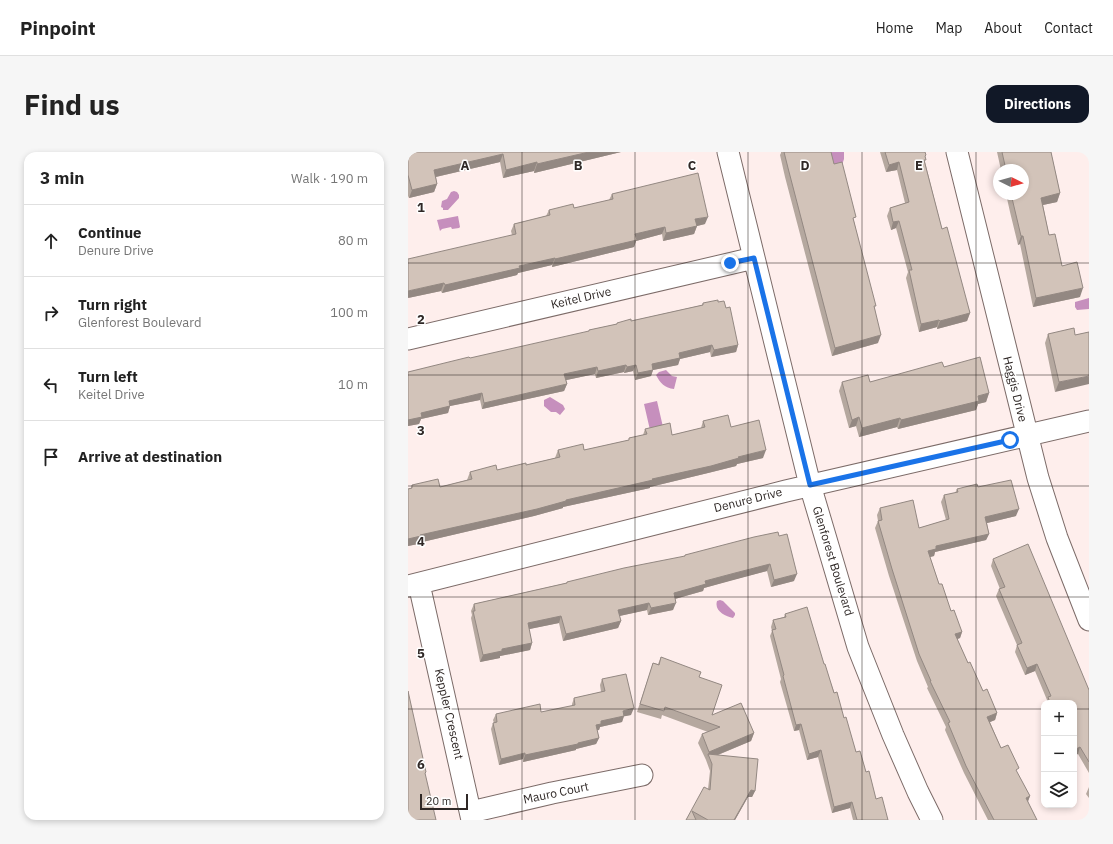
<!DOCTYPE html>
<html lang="en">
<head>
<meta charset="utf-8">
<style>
  :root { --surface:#fff; --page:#f6f6f6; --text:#222; --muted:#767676; --line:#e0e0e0; --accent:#111827 }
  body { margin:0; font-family:"IBM Plex Sans",sans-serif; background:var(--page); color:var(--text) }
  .controls { position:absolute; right:12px; bottom:12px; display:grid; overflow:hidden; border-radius:8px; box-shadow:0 2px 6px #0003 }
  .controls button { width:36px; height:36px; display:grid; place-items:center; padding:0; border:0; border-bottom:1px solid var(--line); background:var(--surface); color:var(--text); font:20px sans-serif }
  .compass { position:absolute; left:585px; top:12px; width:36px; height:36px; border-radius:50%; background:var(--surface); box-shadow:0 2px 6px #0003; rotate:95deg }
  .scale { position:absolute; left:12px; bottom:10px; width:48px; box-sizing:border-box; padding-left:4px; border:2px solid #2f2826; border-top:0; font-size:11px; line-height:14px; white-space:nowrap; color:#2f2826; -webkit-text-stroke:3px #fff; paint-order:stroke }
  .stop { position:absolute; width:12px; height:12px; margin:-9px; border:3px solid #1a73e8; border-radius:50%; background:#fff }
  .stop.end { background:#1a73e8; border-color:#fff; box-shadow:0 1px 4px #0008 }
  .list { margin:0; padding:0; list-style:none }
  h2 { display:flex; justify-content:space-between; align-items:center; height:52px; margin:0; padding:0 16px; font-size:17px }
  h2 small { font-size:13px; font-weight:400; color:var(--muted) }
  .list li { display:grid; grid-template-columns:26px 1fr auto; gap:12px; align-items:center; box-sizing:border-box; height:72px; padding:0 16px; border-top:1px solid var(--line) }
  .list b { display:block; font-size:15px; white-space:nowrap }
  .list p { margin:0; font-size:13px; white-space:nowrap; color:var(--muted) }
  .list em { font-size:13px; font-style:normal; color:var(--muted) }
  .icon { flex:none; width:22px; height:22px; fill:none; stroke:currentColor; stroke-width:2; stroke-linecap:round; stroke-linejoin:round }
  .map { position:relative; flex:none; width:681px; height:668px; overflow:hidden; border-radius:12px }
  header { display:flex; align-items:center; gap:24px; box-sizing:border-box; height:56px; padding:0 20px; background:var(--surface); border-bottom:1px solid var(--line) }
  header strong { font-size:19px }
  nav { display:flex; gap:22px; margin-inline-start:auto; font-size:14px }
  .intro { display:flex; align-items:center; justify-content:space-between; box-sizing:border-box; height:96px; padding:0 24px }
  h1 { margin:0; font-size:28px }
  .button { padding:10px 18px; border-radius:12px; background:var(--accent); color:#fff; font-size:14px; font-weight:700 }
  main { display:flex; gap:24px; padding:0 24px }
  aside { flex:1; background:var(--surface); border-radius:12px; box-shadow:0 2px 6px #0003 }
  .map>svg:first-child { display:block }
  .water { fill:#c68fbd }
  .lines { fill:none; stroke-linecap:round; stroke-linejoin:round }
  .minor-casing { stroke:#7c6b68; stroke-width:23 }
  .minor { stroke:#fff; stroke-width:21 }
  .wall { fill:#b5a89f }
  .shaded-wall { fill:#938882 }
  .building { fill:#d2c3b9; stroke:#938882 }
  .route { stroke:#1a73e8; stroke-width:5 }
  .grid { fill:none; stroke:#2f2826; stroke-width:1; stroke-opacity:0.55 }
  .labels { text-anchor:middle; stroke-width:3; stroke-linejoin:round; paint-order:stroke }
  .street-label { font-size:12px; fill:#2f2826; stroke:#fff }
  .grid-label { font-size:13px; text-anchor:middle; font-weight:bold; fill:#2f2826; stroke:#fff; stroke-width:3; stroke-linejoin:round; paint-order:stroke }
</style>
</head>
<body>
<header>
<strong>Pinpoint</strong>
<nav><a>Home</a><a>Map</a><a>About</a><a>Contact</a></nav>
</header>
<div class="intro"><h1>Find us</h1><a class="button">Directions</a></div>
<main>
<aside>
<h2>3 min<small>Walk · 190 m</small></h2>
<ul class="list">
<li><svg class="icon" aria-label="ahead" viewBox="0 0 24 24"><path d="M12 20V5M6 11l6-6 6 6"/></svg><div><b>Continue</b><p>Denure Drive</p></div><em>80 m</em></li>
<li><svg class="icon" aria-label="right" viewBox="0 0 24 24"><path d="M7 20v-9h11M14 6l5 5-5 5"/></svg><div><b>Turn right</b><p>Glenforest Boulevard</p></div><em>100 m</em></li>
<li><svg class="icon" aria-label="left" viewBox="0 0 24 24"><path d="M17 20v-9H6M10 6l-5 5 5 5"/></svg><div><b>Turn left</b><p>Keitel Drive</p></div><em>10 m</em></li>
<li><svg class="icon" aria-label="arrive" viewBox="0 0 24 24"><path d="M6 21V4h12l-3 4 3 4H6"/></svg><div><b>Arrive at destination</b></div></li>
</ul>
</aside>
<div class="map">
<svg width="681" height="668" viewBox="0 0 681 668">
  <rect width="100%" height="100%" fill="#feeeec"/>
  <path class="water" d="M421,0H436V7L434,13L425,18Z
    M46,39L49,40L51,43V46L40,58H35V56L33,55L34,49L39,47L43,40Z
    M50,64L52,75L51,76L44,77L43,75L34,77L32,79L29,68Z
    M681,146V157L669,158L667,155V150Z
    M258,218L264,224L269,225L266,237C257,236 252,231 248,223L251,220Z
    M142,245L155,253L157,257L152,263L148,260H143L136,254V248Z
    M249,249L255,275L242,278L236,252Z
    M312,448L315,449L327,461V463L325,466C317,464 306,459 309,449Z"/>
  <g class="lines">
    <defs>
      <path id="minor" d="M320,0L402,333L450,495L485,583L510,640L524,668
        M549,0L630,326L649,386L681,468
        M0,187L346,106
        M11,432L64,668
        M0,434L378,339L681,269
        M63,660L144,641L234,623"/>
    </defs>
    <use href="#minor" class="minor-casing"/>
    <use href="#minor" class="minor"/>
  </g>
  <path class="wall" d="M0,0H213L126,21V19L95,26L92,10L28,25L29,32L26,40L1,46L0,44Z
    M373,0H423L426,12L446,69L467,157L470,191L424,204L377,25L372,3L373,1Z
    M472,0H517V10L534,77L562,161L559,169L529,177V175L511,180L498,126L500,120L488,76L483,78L479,64L482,56L497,51L489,18L478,20Z
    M589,0H643L652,41L649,50L635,53L641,83L654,114L672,145L625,155L612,92L610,93L602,60L598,42H615V18H593Z
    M204,42L297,72L289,74L286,82L255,89L254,82L228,89L226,95L144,115V113L110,121L109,123L34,141L33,139L0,146L104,83L103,79L106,72L138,64L141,58L166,56L201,48Z
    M310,150L318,156L330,193L328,200L303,205L302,200L272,207L270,213L245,218L243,224L227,228L225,219L216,221V220L188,226L187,222L158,228L159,232L156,239L74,257L72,248L42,254L40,261L13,267L11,272L0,274V220L181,180V178L209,172V171L223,169L294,153L295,151Z
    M681,180L647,240L637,191L640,182L667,183Z
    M536,215L581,241L578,250L570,252L568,258L490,277L489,275L451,285L448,274L441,276L431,239L434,230H462Z
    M295,269L323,275L355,306L329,312L328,314L300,321L242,335V336L155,355V356L126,364L10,391V392L0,394V337L3,336L4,333L32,335L59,328L62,320L89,318L118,313L147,306L150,298H176L221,288V286L235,283L237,277L264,283L293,276Z
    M570,335L608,364L579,371L581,382L578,388L527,400L526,404L522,405L531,432L543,459L554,480L552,486L549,487L560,511L575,539L589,561L587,568L582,570L593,596L609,621L622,644L620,650L629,668H580L556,621L537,578L538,575L519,536L520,535L509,509L481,424L467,376L470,369L469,363L472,356L511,376L538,368L533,350L536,343L547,341L549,337Z
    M371,384L386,429L363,435L359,419L324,428L296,436L295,439L267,447L265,458L240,463L239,458L211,464L213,469L210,476L155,489L151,471L121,477L124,491L122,498L92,504V506L72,510L63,466L64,463L63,459L66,452L158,431L159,430L276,405L277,403Z
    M585,407L681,538V621L670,602L666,551H638L639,548L627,519L617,523L607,500L609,493L588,444L591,437H592L583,414Z
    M377,462L416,512L448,600L458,620L468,647L480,668H445L442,656L424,661L410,605L399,608L391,578L386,579L372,530L373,527L362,484L364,479L363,475L365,468L376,465Z
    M253,505L291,525L304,563L346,581L343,589L310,603L347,639L344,645H340L327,668H278L300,637L302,619L298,608L290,591L294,582L300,580L254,563L253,567L229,560L245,511L250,512Z
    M194,527L223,563L216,564L214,570L192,575L191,578H189L191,586L188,592L168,597V598L115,610V607L91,613L83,577L85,571H86L85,568L88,562L133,560L164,554V552L166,546L193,540L192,533Z
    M681,635V646L678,642Z"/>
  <path class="shaded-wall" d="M181,0H213L126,21L129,12Z
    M95,2L92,10L23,26L26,18Z
    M129,10L126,19L95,26L98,18Z
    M491,10L489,18L478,20L481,13Z
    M29,32L26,40L1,46L4,38Z
    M652,41L649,50L630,54L633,46Z
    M300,65L297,72L285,75L287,67Z
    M491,69L488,76L483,78L485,70Z
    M289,74L286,82L255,89L258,81Z
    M257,75L254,82L228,89L226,95L144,115L147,107L227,82Z
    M613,84H615L612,92L610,93Z
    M147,106L144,113L110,121L109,123L34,141L37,133L111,114Z
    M36,131L33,139L0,146V139Z
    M675,136L672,145L625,155L628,146Z
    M562,161L559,169L529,177L532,169Z
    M531,168L529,175L511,180L513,172Z
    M473,183L470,191L424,204L427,196Z
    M304,193L302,200L272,207L270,213L245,218L243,224L227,228L230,221L244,212L271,201Z
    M330,193L328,200L303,205L306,198Z
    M218,213L216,220L188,226L190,219Z
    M228,213L225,219L216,221L219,215Z
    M189,215L187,222L154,229L156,222Z
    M681,224V232L647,240L651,230Z
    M159,232L156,239L74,257L76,251Z
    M74,241L72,248L42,254L40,261L13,267L11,272L0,274V268L13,261L41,249Z
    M581,241L578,250L570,252L568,258L490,277L493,268Z
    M451,265L448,274L441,276L444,268Z
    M492,266L489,275L451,285L454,276Z
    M358,298L355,306L329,312L328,314L300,321L242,335V336L155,355V356L126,364L10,391V392L0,394V387L12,383L158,348L244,327Z
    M611,357L608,364L575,372L577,365Z
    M581,382L578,388L527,400L526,404L518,406L520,399L528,394Z
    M362,412L359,419L296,436L295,439L263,448L266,441L297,429Z
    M389,422L386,429L363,435L366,428Z
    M241,451L239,458L207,465L210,458Z
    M268,451L265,458L240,463L243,456Z
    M153,464L151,471L117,478L120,471Z
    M213,469L210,476L155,489L158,482Z
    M554,480L552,486L544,489L547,482Z
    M124,491L122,498L92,504V506L72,510L75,503L94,497Z
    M629,512L627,519L617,523L619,516Z
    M226,556L223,563L213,565L215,559Z
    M589,561L587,568L577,572L579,565Z
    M216,564L214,570L192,575L191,578L186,579L188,573L193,569Z
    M393,572L391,578L386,579L388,573Z
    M346,581L343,589L302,606L300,602L298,608L301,600Z
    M191,586L188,592L168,597V598L115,610L117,603Z
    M672,595L670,602L666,604V598Z
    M413,598L410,605L399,608L401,602Z
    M117,601L115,607L91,613L93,607Z
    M343,638L347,639L344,645H340L327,668H326Z
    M622,644L619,651L618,646Z
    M444,650L442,656L424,661L426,655Z"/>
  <path class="building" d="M0,0H181L129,12V10L98,18L95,2L26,18L29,32L4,38L0,23Z
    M376,0H423L426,12L434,10L448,65L445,66L468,154H466L473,183L427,196L380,16Z
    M477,0H517L518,3L517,4L518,8H516L534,77L539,75L562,161L532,169L531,168L513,172L501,118H504L491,69L485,70L482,56L501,50L491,10L481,13Z
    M594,0H643L652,41L633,46L641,83L647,82L654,114L669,110L675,136L628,146L615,84H613L603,42H615V18H598Z
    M290,21L300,65L287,67L289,74L258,81L257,75L227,82L229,88L147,107V106L111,114L112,116L37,133L36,131L0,139V107L108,82L106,72L142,63L141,58L165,52L166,56L205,47L204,42Z
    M310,148V150L316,149L318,156L322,155L330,193L306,198L304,193L271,201L272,206L244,212L245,218L230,221L228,213L219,215L218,213L190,219L189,215L156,222L159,232L76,251L74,241L41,249L42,254L13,261L14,265L0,268V220L61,205L62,206L181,179V178L209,172V171L223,167V169L295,153V151Z
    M666,176L667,183L681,180V224L651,230L640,182Z
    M572,205L581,241L570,244L571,249L493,268L492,266L454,276L451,265L444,268L434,230L460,223L462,230L534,210L536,215Z
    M320,263L323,275L351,268L358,298L330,305L331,306L303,314L244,327L245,328L158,348V349L129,357L12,383L13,384L0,387V337L4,336V333L30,327L32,335L64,327L62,320L88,313L89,318L118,311V313L152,305L150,298L175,292L176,298L221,288V286L239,282L237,277L262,271L264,283L297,275L295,269Z
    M603,328L611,357L577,365L581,382L528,394V397L520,399L531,432H534L543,459L546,458L554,480L547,482L560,511L562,510L575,539L579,537L589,561L579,565L593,596L600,593L611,616L608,618L622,644L618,646L629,668H586L558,614L540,571L542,570L522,529H523L511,502L484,417L470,369L474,368L472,356L505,348L511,376L541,367L536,343L550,340L549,337L569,332L570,335Z
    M370,380L371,384L379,382L389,422L366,428L362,412L327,421L297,429L298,432L266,441L268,451L243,456L241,451L210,458L213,469L158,482L153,464L120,471L124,491L94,497V499L75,503L65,459H67L66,452L159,431V430L216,416L277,404V403L346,385Z
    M620,392L681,538V610L672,595L666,598V551H642L640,545L643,544L629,512L619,516L609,493L614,491L591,437L597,435L585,407Z
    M399,455L416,512H417L426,541L429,540L436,566L438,565L448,600L452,599L458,620L461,619L468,647L474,645L480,668H449L444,650L426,655L413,598L401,602L393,572L388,573L375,524L376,523L364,478L368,477L365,468L378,465L377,462Z
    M253,505L293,520L291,525L314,533L304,563L333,551L346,581L301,600L294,582L312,575L257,555L256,559L232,552L245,511L251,513Z
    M218,522L226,556L215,559L216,564L193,569V572L188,573L191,586L170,591V592L117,603V601L93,607L85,571L89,570L88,562L132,552L133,560L167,553L166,546L197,539L194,527Z
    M0,539L18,620L17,621L28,668H0Z
    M300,602L350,607L347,639L343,638L326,668H300L284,659L288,668H278L296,635L302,638L304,612Z"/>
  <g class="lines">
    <path class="route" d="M322,111L346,106L402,333L602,288"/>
  </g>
  <path class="grid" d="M114,0V668M227,0V668M340,0V668M454,0V668M568,0V668M0,111H681M0,223H681M0,334H681M0,445H681M0,557H636M666,557H681"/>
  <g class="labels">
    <g class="street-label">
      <text transform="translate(173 146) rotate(-13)" y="4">Keitel Drive</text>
      <text transform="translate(607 237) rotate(76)" y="4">Haggis Drive</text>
      <text transform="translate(340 348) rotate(-14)" y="4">Denure Drive</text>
      <text transform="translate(425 409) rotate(73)" y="4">Glenforest Boulevard</text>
      <text transform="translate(41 562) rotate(77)" y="4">Keppler Crescent</text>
      <text transform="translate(148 641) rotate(-12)" y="4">Mauro Court</text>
    </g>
  </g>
  <g class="grid-label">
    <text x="57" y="18">A</text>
    <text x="170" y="18">B</text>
    <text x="284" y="18">C</text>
    <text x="397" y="18">D</text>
    <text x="511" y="18">E</text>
    <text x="13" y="60">1</text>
    <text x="13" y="172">2</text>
    <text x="13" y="283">3</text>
    <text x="13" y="394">4</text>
    <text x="13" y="506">5</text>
    <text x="13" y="617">6</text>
  </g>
</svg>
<div class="controls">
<button>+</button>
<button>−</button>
<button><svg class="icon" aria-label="layers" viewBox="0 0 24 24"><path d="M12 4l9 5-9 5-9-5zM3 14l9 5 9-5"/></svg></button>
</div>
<svg class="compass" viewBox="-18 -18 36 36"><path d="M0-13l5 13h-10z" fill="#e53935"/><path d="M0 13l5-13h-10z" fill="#767676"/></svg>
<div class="scale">20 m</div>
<div class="stop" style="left:602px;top:288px"></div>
<div class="stop end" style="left:322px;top:111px"></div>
</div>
</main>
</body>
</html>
